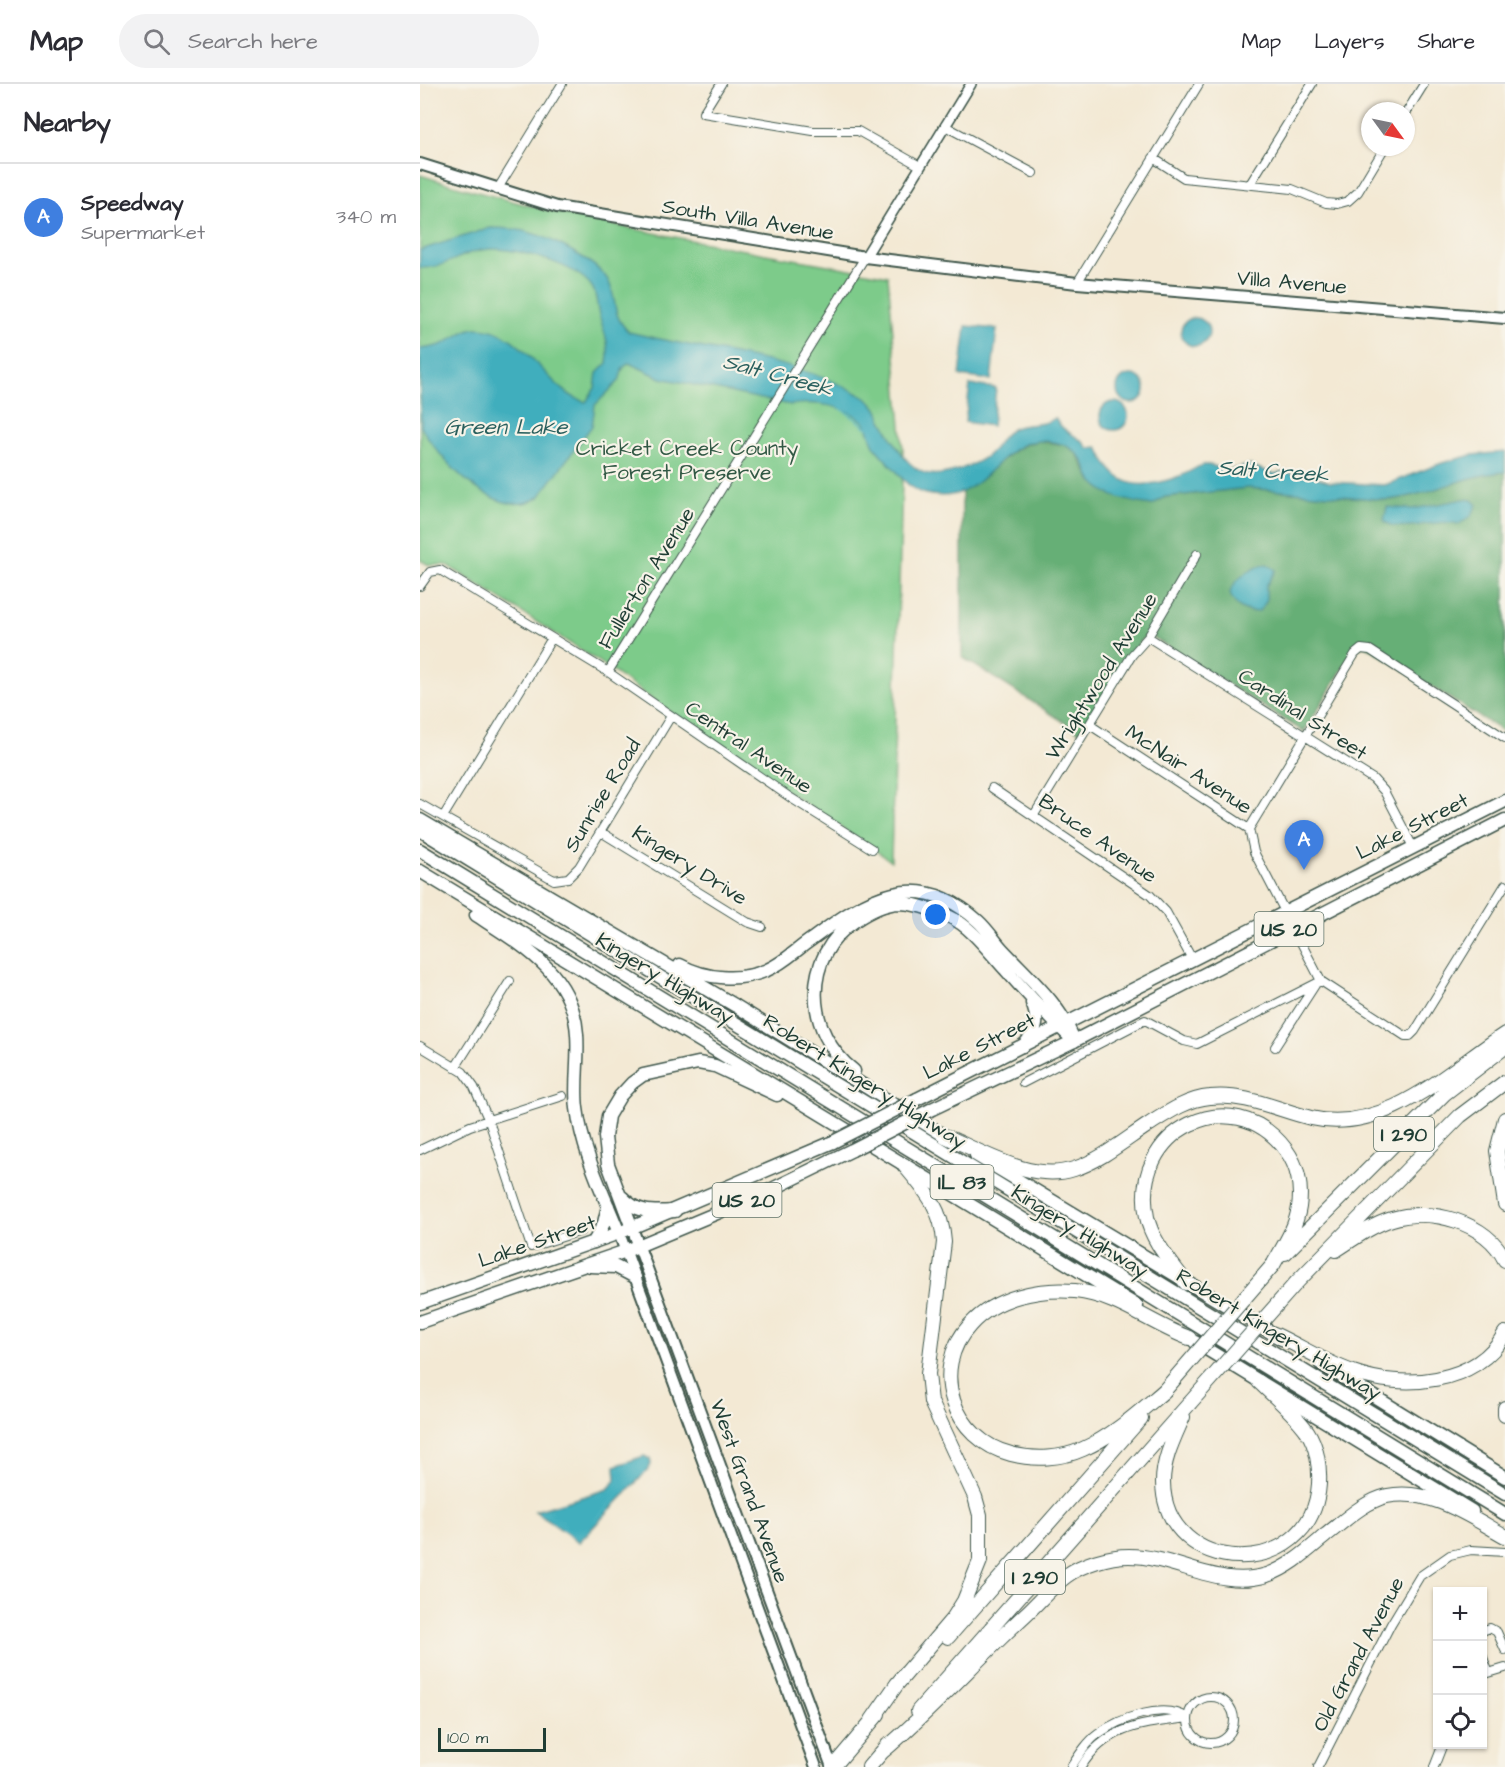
<!DOCTYPE html>
<html lang="en">
<head>
<meta charset="utf-8">
<style>
  :root { --surface:#fff; --page:#f2f2f3; --text:#2b2b33; --muted:#7c7c81; --line:#e1e1e2; --accent:#1f6fb2 }
  body { margin:0; font-family:"Architects Daughter",sans-serif; background:var(--page); color:var(--text) }
  .controls { position:absolute; right:18px; bottom:18px; display:grid; overflow:hidden; border-radius:0px; box-shadow:0 2px 4px #0004 }
  .controls button { width:54px; height:54px; display:grid; place-items:center; padding:0; border:0; border-bottom:2px solid var(--line); background:var(--surface); color:var(--text); font:30px sans-serif }
  .compass { position:absolute; left:941px; top:18px; width:54px; height:54px; border-radius:50%; background:var(--surface); box-shadow:0 2px 4px #0004; rotate:123deg }
  .scale { position:absolute; left:18px; bottom:15px; width:108px; box-sizing:border-box; padding-left:6px; border:3px solid #1f3d34; border-top:0; font-size:16px; line-height:21px; white-space:nowrap; color:#1f3d34; -webkit-text-stroke:4px #f7f3e8; paint-order:stroke }
  .you { position:absolute; left:516px; top:831px; width:21px; height:21px; margin:-15px; border:4px solid #fff; border-radius:50%; background:#1a73e8; box-shadow:0 0 0 9px #1a73e833 }
  .badge { display:grid; place-items:center; width:39px; height:39px; border-radius:50%; background:var(--accent); color:#fff; font-size:20px; font-weight:700 }
  .pin { position:absolute; translate:-50% -50px; filter:drop-shadow(0 2px 3px #0008) }
  .pin::after { content:''; position:absolute; top:32px; width:21px; height:18px; background:inherit; clip-path:polygon(0 0,100% 0,50% 100%) }
  .list { margin:0; padding:0; list-style:none }
  h2 { display:flex; justify-content:space-between; align-items:center; height:78px; margin:0; padding:0 24px; font-size:26px }
  h2 small { font-size:20px; font-weight:400; color:var(--muted) }
  .list li { display:grid; grid-template-columns:39px 1fr auto; gap:18px; align-items:center; box-sizing:border-box; height:108px; padding:0 24px; border-top:2px solid var(--line) }
  .list b { display:block; font-size:22px; white-space:nowrap }
  .list p { margin:0; font-size:20px; white-space:nowrap; color:var(--muted) }
  .list em { font-size:20px; font-style:normal; color:var(--muted) }
  .icon { flex:none; width:33px; height:33px; fill:none; stroke:currentColor; stroke-width:2; stroke-linecap:round; stroke-linejoin:round }
  .map { position:relative; flex:none; width:1085px; height:1683px; overflow:hidden }
  header { display:flex; align-items:center; gap:36px; box-sizing:border-box; height:84px; padding:0 30px; background:var(--surface); border-bottom:2px solid var(--line) }
  header strong { font-size:28px }
  nav { display:flex; gap:33px; margin-inline-start:auto; font-size:21px }
  .search { width:420px; height:54px; background:var(--page); display:flex; align-items:center; gap:15px; box-sizing:border-box; padding:0 21px; border-radius:33px; color:var(--muted); font-size:22px }
  main { display:flex }
  aside { flex:1; background:var(--surface) }
  .map>svg:first-child { display:block }
  .green { fill:#7dcb8a; stroke:#4e845f; stroke-width:1.5 }
  .forest { fill:#66af76; stroke:#427655; stroke-width:1.5 }
  .water { fill:#40aebd; stroke:#307678; stroke-width:1.5 }
  .lines { fill:none; stroke-linecap:round; stroke-linejoin:round }
  .stream { stroke:#40aebd; stroke-width:2 }
  .minor-casing { stroke:#3f574c; stroke-width:10 }
  .tertiary-casing { stroke:#3f574c; stroke-width:12 }
  .secondary-casing { stroke:#3f574c; stroke-width:14 }
  .primary-casing { stroke:#3f574c; stroke-width:15 }
  .trunk-casing { stroke:#3f574c; stroke-width:15 }
  .motorway-casing { stroke:#3f574c; stroke-width:16 }
  .minor { stroke:#fff; stroke-width:8 }
  .tertiary { stroke:#fff; stroke-width:9 }
  .secondary { stroke:#fff; stroke-width:10 }
  .primary { stroke:#fff; stroke-width:12 }
  .trunk { stroke:#fff; stroke-width:12 }
  .motorway { stroke:#fff; stroke-width:14 }
  .primary-bridge-casing { stroke:#3f574c; stroke-width:15; stroke-linecap:butt }
  .motorway-bridge-casing { stroke:#3f574c; stroke-width:16; stroke-linecap:butt }
  .primary-bridge { stroke:#fff; stroke-width:12 }
  .motorway-bridge { stroke:#fff; stroke-width:14 }
  .labels { text-anchor:middle; stroke-width:4.5; stroke-linejoin:round; paint-order:stroke }
  .shield { fill:#f7f3e8; stroke:#60746a; stroke-width:1.5 }
  .shield-label { font-size:20px; font-weight:bold; fill:#1f3d34 }
  .street-label { font-size:21px; fill:#1f3d34; stroke:#f7f3e8 }
  .park-label { font-size:21px; fill:#325945; stroke:#f7f3e8 }
  .water-label { font-size:22px; font-style:italic; fill:#295f5d; stroke:#f7f3e8 }
</style>
</head>
<body>
<header>
<strong>Map</strong>
<div class="search"><svg class="icon" aria-label="search" viewBox="0 0 24 24"><circle cx="10" cy="10" r="6"/><path d="M15 15l6 6"/></svg>Search here</div>
<nav><a>Map</a><a>Layers</a><a>Share</a></nav>
</header>
<main>
<aside>
<h2>Nearby<small></small></h2>
<ul class="list">
<li><span class="badge" style="background:#3f7fe0">A</span><div><b>Speedway</b><p>Supermarket</p></div><em>340 m</em></li>
</ul>
</aside>
<div class="map">
<svg width="1085" height="1683" viewBox="0 0 1085 1683">
  <rect width="100%" height="100%" fill="#f7f3e8"/>
  <filter id="ink" filterUnits="userSpaceOnUse"><feTurbulence type="fractalNoise" baseFrequency=".0167" numOctaves="2"/><feDisplacementMap in="SourceGraphic" scale="12" xChannelSelector="R" yChannelSelector="G"/><feConvolveMatrix kernelMatrix="1 2 1 2 8 2 1 2 1" color-interpolation-filters="sRGB"/></filter>
  <filter id="wash" filterUnits="userSpaceOnUse"><feTurbulence type="fractalNoise" baseFrequency=".008" numOctaves="4" result="noise"/><feDisplacementMap in="SourceGraphic" scale="24" xChannelSelector="R" yChannelSelector="G"/><feGaussianBlur stdDeviation="1.35" result="paint"/><feColorMatrix in="noise" values="0 0 0 0 0 0 0 0 0 0 0 0 0 0 0 0 0 1.4 0 .05"/><feComposite in="paint" operator="in"/></filter>
  <g filter="url(#wash)">
    <rect width="100%" height="100%" fill="#f3e9d4"/>
    <path class="green" d="M0,91C152,139 311,163 468,192L483,365L471,777L297,661L175,575L27,481H9L0,476Z"/>
    <path class="forest" d="M620,357L645,361L656,368L672,397L697,413L732,421L745,413L828,404L967,416C1008,412 1044,391 1085,388V649L945,561L934,566L884,648L731,552L722,555L661,649L542,573V407C572,395 585,361 620,357Z"/>
    <path class="water" d="M70,144C83,144 98,145 111,149C131,154 180,179 189,198C198,219 191,231 209,248C279,266 374,274 437,309C443,312 450,316 455,322C459,326 460,333 463,338C473,355 486,386 509,390C525,393 560,380 571,368C579,360 582,350 592,345C606,338 624,343 635,334C644,351 659,350 668,364L678,363C695,405 720,407 760,392C770,389 779,379 790,381C794,381 799,385 802,388L829,381L854,390L867,387L874,391L893,392L910,398L965,401L1022,379L1052,371L1085,368V388C1044,391 1008,412 967,416L828,404L745,413L732,421C711,418 688,414 673,398C669,393 668,387 665,381C657,363 640,357 620,357C573,358 564,429 500,408C490,404 483,396 476,387C469,379 461,372 455,363C450,356 450,345 444,338C426,321 394,317 371,321L241,294L209,279L203,284L199,297L175,321L172,342L119,413C77,440 19,375 1,343L0,265C8,264 16,263 23,260C34,255 43,245 56,244C104,242 128,310 166,318L175,304L177,289L187,279C190,262 185,250 180,234C176,224 178,212 172,203C158,181 96,164 70,165C44,166 26,185 0,184V166Z
      M761 248a14 14 0 1 1 28 0a14 14 0 1 1-28 0Z
      M546,242L577,245L571,296L540,292Z
      M697 305a14 14 0 1 1 28 0a14 14 0 1 1-28 0Z
      M550,301L576,304L572,342L545,338Z
      M680 332a14 14 0 1 1 28 0a14 14 0 1 1-28 0Z
      M1044,415L1052,416L1057,421L1051,432L1039,440C1017,433 974,452 964,436L967,423L993,425Z
      M847,480L856,486L846,502V518L839,527C826,530 812,521 810,508C815,495 833,481 847,480Z
      M224,1372L230,1375L231,1380L227,1387L159,1458L115,1427L188,1405L196,1396L195,1382Z"/>
    <g class="lines">
      <path class="stream" d="M421,324L448,344"/>
    </g>
  </g>
  <g filter="url(#ink)">
    <g class="lines">
      <defs>
        <path id="minor" d="M301,0L283,29L393,47H438L500,82
          M986,29L1004,0
          M525,42L613,89
          M733,74L764,94L872,105L906,119L917,120L928,117L938,108L965,63
          M830,100L892,0
          M77,106L142,0
          M657,199L779,0
          M0,502L10,488L20,486L188,588L371,714L452,765
          M728,553L953,695L964,707L993,763
          M188,588L445,173
          M670,641L829,745L834,768L901,897L985,952H990L995,947L1085,801
          M572,704L730,811L746,828L772,875
          M0,720L134,796L148,794L159,783L251,632
          M614,731L712,571L728,553L777,470
          M23,733L132,554
          M829,745L935,570L941,565L950,566L1085,654
          M181,748L327,838L342,843
          M0,962L43,988L54,1003L69,1037L111,1163L161,1147
          M855,963L895,901
          M35,984L90,897
          M603,999L725,936L764,957L777,960L901,897
          M0,1066L50,1042L143,1012
          M1062,1547L1070,1544L1077,1548L1085,1566
          M1062,1571L1068,1587
          M1062,1591L1085,1584
          M768 1636a23 23 0 1 1 46 0a23 23 0 1 1-46 0Z
          M651,1683C659,1671 667,1658 678,1650C700,1634 743,1618 768,1634
          M661,1683C687,1641 724,1640 768,1634
          M898,1683L971,1540L1000,1492L1030,1471L1051,1466L1085,1468
          M1014,1683L1023,1660"/>
        <path id="tertiary" d="M445,173L551,0"/>
        <path id="secondary" d="M0,80L137,123L445,173L657,199L1085,234
          M212,1144L412,1683
          M199,1149L396,1683"/>
        <path id="primary" d="M497,1015L1085,717
          M512,1025L654,957L1085,736
          M170,1182L196,1183L215,1193
          M0,1219L199,1149L413,1058
          M0,1238L206,1167L340,1111L432,1066"/>
        <path id="trunk" d="M0,736L316,922L533,1057
          M0,746L1085,1410
          M0,766L1085,1430
          M0,787L717,1222
          M56,831C102,861 153,889 157,950C159,975 154,1000 157,1024C162,1067 183,1109 199,1149
          M260,881C285,895 320,898 347,886C364,879 377,865 392,855C447,814 497,782 558,837C567,845 574,856 582,865C608,893 641,920 654,957
          M603,962C617,947 620,938 612,919
          M434,987C384,948 381,872 436,836C448,828 463,820 478,819C496,819 514,826 530,833C552,843 570,869 586,886C607,910 629,933 652,955
          M556,1071L862,1255
          M202,1113C218,1130 233,1128 255,1127
          M212,1144L188,1080L185,1053L188,1032L200,1012L212,999L223,991L278,979L295,982L357,1011
          M174,1158L184,1139L188,1122
          M775,1258L1052,1427
          M900,1279L1085,1393"/>
        <path id="motorway" d="M1085,1035L1077,1067L1085,1120
          M525,1052C563,1068 612,1099 654,1085C681,1076 705,1056 728,1041C747,1029 767,1015 790,1013C825,1009 858,1026 891,1034C966,1051 1028,987 1085,950
          M916,1166C933,1155 952,1141 972,1135C1011,1123 1066,1138 1085,1176
          M865,1169L1024,1010L1085,963
          M877,1198L1040,1032L1085,998
          M766,1199C752,1179 732,1158 727,1133C709,1047 812,994 866,1066C878,1082 882,1103 879,1123C876,1144 863,1163 853,1181
          M854,1250C880,1262 906,1279 933,1288C982,1306 1057,1301 1085,1249
          M744,1307C719,1328 693,1352 663,1365C641,1375 614,1376 591,1370C534,1356 508,1286 550,1241C575,1213 619,1204 655,1207C697,1211 731,1240 769,1254
          M1085,1324V1331
          M763,1333C754,1354 743,1375 743,1398C744,1494 892,1499 899,1400C900,1383 897,1362 887,1347C874,1329 855,1313 839,1298
          M528,1553L721,1334
          M498,1627L769,1320
          M452,1636L477,1600L534,1533L544,1517L560,1477V1431L555,1413L511,1318L508,1290L524,1158C522,1124 505,1106 484,1081
          M462,1668C513,1625 557,1575 606,1530C619,1518 631,1503 646,1492C662,1480 689,1472 709,1472C756,1472 799,1506 847,1491C870,1483 888,1466 906,1451C924,1437 945,1417 967,1412C1009,1403 1051,1433 1085,1452
          M413,1683L458,1630
          M449,1683L468,1661"/>
      </defs>
      <use href="#minor" class="minor-casing"/>
      <use href="#tertiary" class="tertiary-casing"/>
      <use href="#secondary" class="secondary-casing"/>
      <use href="#primary" class="primary-casing"/>
      <use href="#trunk" class="trunk-casing"/>
      <use href="#motorway" class="motorway-casing"/>
      <use href="#minor" class="minor"/>
      <use href="#tertiary" class="tertiary"/>
      <use href="#secondary" class="secondary"/>
      <use href="#primary" class="primary"/>
      <use href="#trunk" class="trunk"/>
      <use href="#motorway" class="motorway"/>
      <defs>
        <path id="primary-bridge" d="M413,1058L497,1015
          M432,1066L512,1025"/>
        <path id="motorway-bridge" d="M744,1307L853,1181
          M769,1320L877,1198"/>
      </defs>
      <use href="#primary-bridge" class="primary-bridge-casing"/>
      <use href="#motorway-bridge" class="motorway-bridge-casing"/>
      <use href="#primary-bridge" class="primary-bridge"/>
      <use href="#motorway-bridge" class="motorway-bridge"/>
    </g>
  </g>
  <g class="labels">
    <g class="shield">
      <rect x="834.5" y="828" width="69" height="34" rx="4.5"/>
      <rect x="954" y="1033" width="60" height="34" rx="4.5"/>
      <rect x="510.5" y="1081" width="63" height="34" rx="4.5"/>
      <rect x="292.5" y="1099" width="69" height="34" rx="4.5"/>
      <rect x="585" y="1476" width="60" height="34" rx="4.5"/>
    </g>
    <g class="shield-label">
      <text x="869" y="852">US 20</text>
      <text x="984" y="1057">I 290</text>
      <text x="542" y="1105">IL 83</text>
      <text x="327" y="1123">US 20</text>
      <text x="615" y="1500">I 290</text>
    </g>
    <g class="street-label">
      <text transform="translate(328 135) rotate(9)" y="7">South Villa Avenue</text>
      <text transform="translate(872 198) rotate(5)" y="7">Villa Avenue</text>
      <text transform="translate(226 494) rotate(-58)" y="7">Fullerton Avenue</text>
      <text transform="translate(681 592) rotate(-58)" y="7">Wrightwood Avenue</text>
      <text transform="translate(883 630) rotate(33)" y="7">Cardinal Street</text>
      <text transform="translate(329 663) rotate(34)" y="7">Central Avenue</text>
      <text transform="translate(769 685) rotate(33)" y="7">McNair Avenue</text>
      <text transform="translate(182 711) rotate(-59)" y="7">Sunrise Road</text>
      <text transform="translate(992 742) rotate(-27)" y="7">Lake Street</text>
      <text transform="translate(678 754) rotate(35)" y="7">Bruce Avenue</text>
      <text transform="translate(270 781) rotate(32)" y="7">Kingery Drive</text>
      <text transform="translate(245 894) rotate(31)" y="7">Kingery Highway</text>
      <text transform="translate(559 962) rotate(-27)" y="7">Lake Street</text>
      <text transform="translate(445 997) rotate(32)" y="7">Robert Kingery Highway</text>
      <text transform="translate(660 1147) rotate(32)" y="7">Kingery Highway</text>
      <text transform="translate(117 1157) rotate(-19)" y="7">Lake Street</text>
      <text transform="translate(859 1250) rotate(31)" y="7">Robert Kingery Highway</text>
      <text transform="translate(330 1407) rotate(70)" y="7">West Grand Avenue</text>
      <text transform="translate(938 1570) rotate(-62)" y="7">Old Grand Avenue</text>
    </g>
    <g class="park-label">
      <text x="267" y="371">Cricket Creek County<tspan x="267" dy="24">Forest Preserve</tspan></text>
    </g>
    <g class="water-label">
      <text transform="translate(358 290) rotate(15)" y="8">Salt Creek</text>
      <text x="86" y="350">Green Lake</text>
      <text transform="translate(853 386) rotate(4)" y="8">Salt Creek</text>
    </g>
  </g>
</svg>
<div class="controls">
<button>+</button>
<button>−</button>
<button><svg class="icon" aria-label="locate" viewBox="0 0 24 24"><circle cx="12" cy="12" r="6"/><path d="M12 2v4M12 18v4M2 12h4M18 12h4"/></svg></button>
</div>
<svg class="compass" viewBox="-18 -18 36 36"><path d="M0-13l5 13h-10z" fill="#e53935"/><path d="M0 13l5-13h-10z" fill="#7c7c81"/></svg>
<div class="scale">100 m</div>
<div class="you"></div>
<div class="pin badge" style="left:884px;top:786px;background:#3f7fe0">A</div>
</div>
</main>
</body>
</html>
